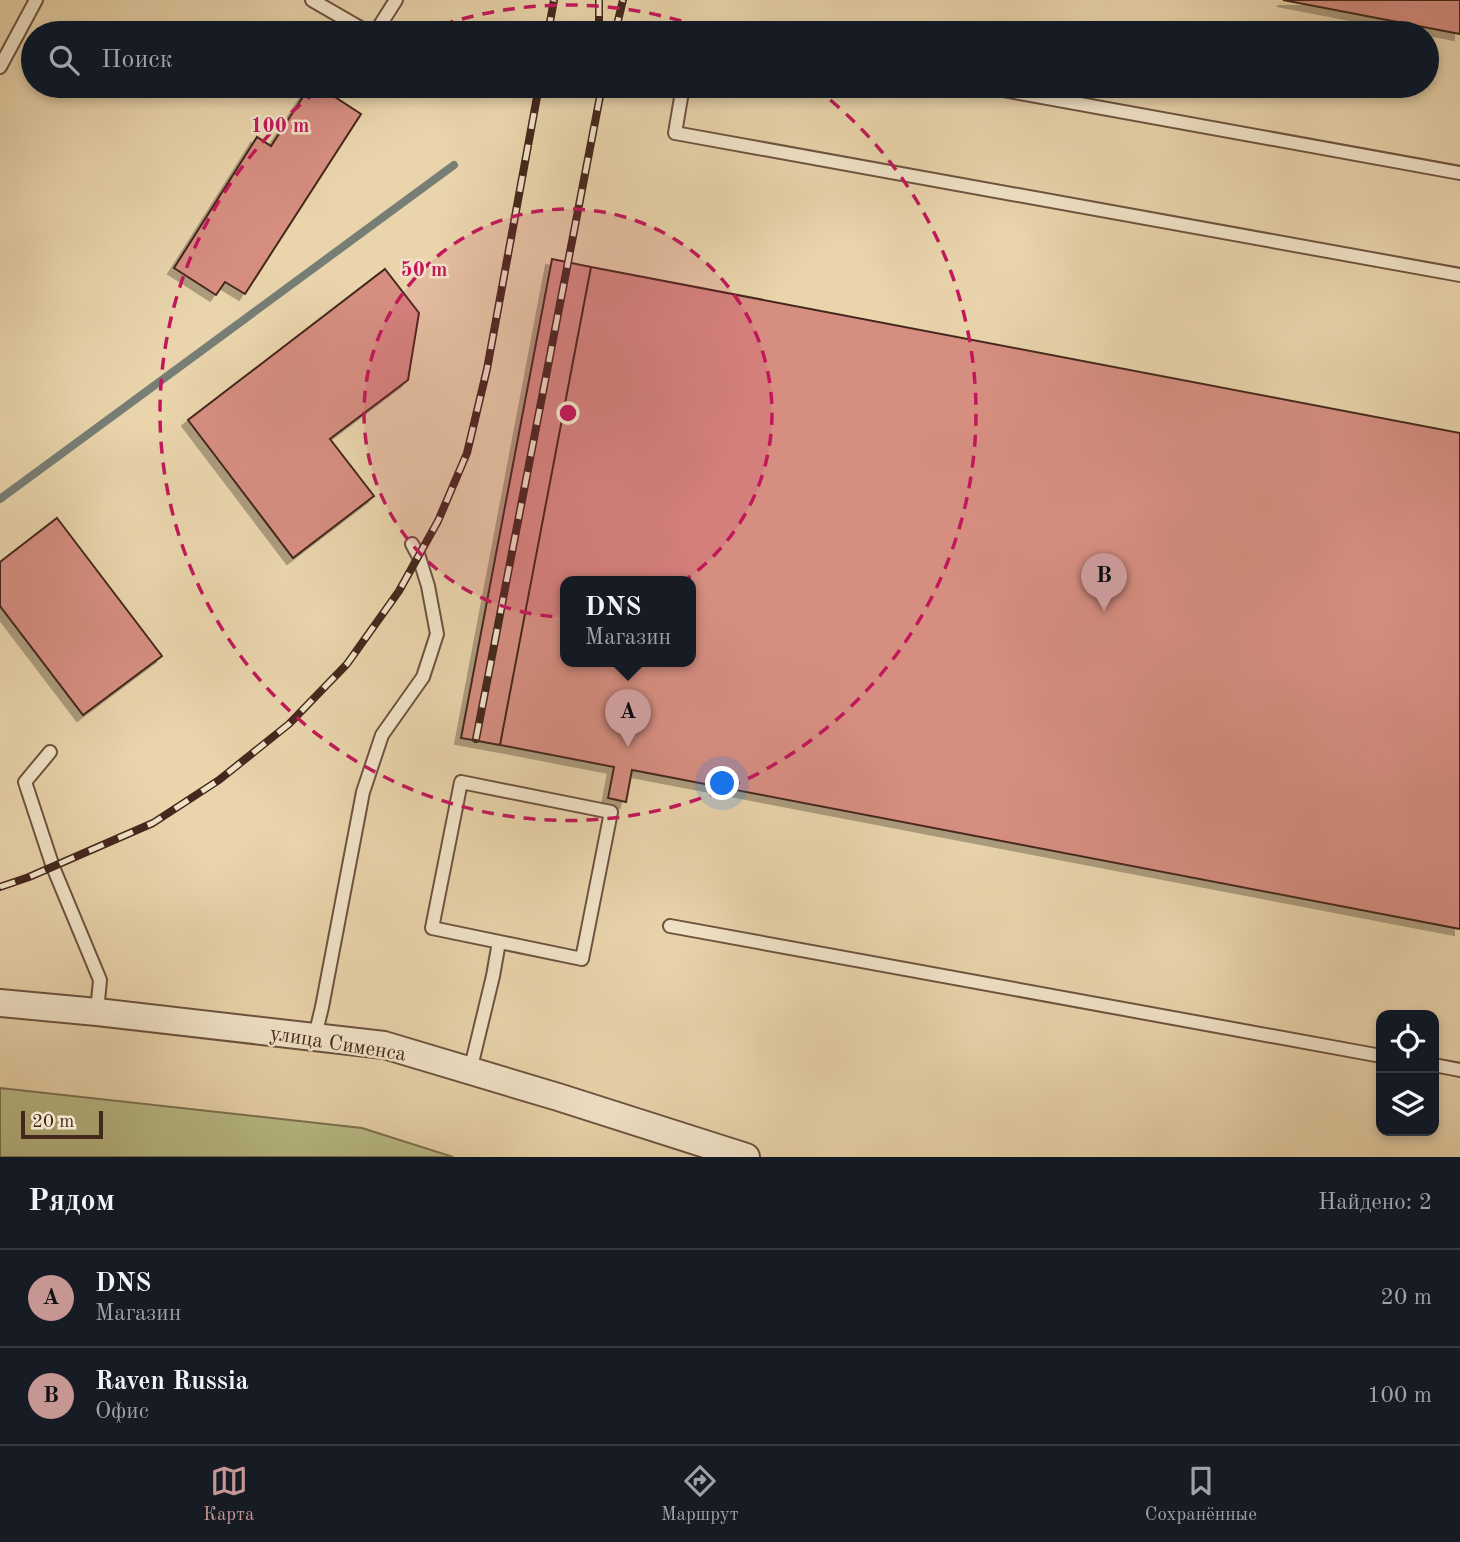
<!DOCTYPE html>
<html lang="ru">
<head>
<meta charset="utf-8">
<style>
  :root { --surface:#171b24; --page:#20242c; --text:#f1f3f6; --muted:#9ea1a6; --line:#363941; --accent:#c59692 }
  body { margin:0; font-family:"Old Standard TT",serif; background:var(--page); color:var(--text) }
  .controls { position:absolute; right:21px; bottom:21px; display:grid; overflow:hidden; border-radius:14px; box-shadow:0 4px 10px #0003 }
  .controls button { width:63px; height:63px; display:grid; place-items:center; padding:0; border:0; border-bottom:2px solid var(--line); background:var(--surface); color:var(--text); font:35px sans-serif }
  .scale { position:absolute; left:21px; bottom:18px; width:82px; box-sizing:border-box; padding-left:7px; border:4px solid #45281d; border-top:0; font-size:19px; line-height:24px; white-space:nowrap; color:#45281d; -webkit-text-stroke:5px #f1e3c8; paint-order:stroke }
  .you { position:absolute; left:723px; top:784px; width:24px; height:24px; margin:-18px; border:5px solid #fff; border-radius:50%; background:#1a73e8; box-shadow:0 0 0 10px #1a73e833 }
  .badge { display:grid; place-items:center; width:46px; height:46px; border-radius:50%; background:var(--accent); color:#111; font-size:23px; font-weight:700 }
  .pin { position:absolute; translate:-50% -58px; filter:drop-shadow(0 2px 4px #0008) }
  .pin::after { content:''; position:absolute; top:37px; width:24px; height:21px; background:inherit; clip-path:polygon(0 0,100% 0,50% 100%) }
  .popup { position:absolute; left:560px; top:576px; width:136px; height:91px; box-sizing:border-box; display:grid; place-content:center; border-radius:14px; background:var(--surface); filter:drop-shadow(0 2px 5px #0005); font-size:23px; white-space:nowrap; color:var(--muted) }
  .popup b { font-size:26px; color:var(--text) }
  .popup::after { content:''; position:absolute; left:50%; top:100%; margin-left:-14px; border:14px solid transparent; border-top-color:var(--surface) }
  .list { margin:0; padding:0; list-style:none }
  h2 { display:flex; justify-content:space-between; align-items:center; height:91px; margin:0; padding:0 28px; font-size:30px }
  h2 small { font-size:23px; font-weight:400; color:var(--muted) }
  .list li { display:grid; grid-template-columns:46px 1fr auto; gap:21px; align-items:center; box-sizing:border-box; height:98px; padding:0 28px; border-top:2px solid var(--line) }
  .list b { display:block; font-size:26px; white-space:nowrap }
  .list p { margin:0; font-size:23px; white-space:nowrap; color:var(--muted) }
  .list em { font-size:23px; font-style:normal; color:var(--muted) }
  .icon { flex:none; width:38px; height:38px; fill:none; stroke:currentColor; stroke-width:2; stroke-linecap:round; stroke-linejoin:round }
  .map { position:relative; flex:none; width:1460px; height:1157px; overflow:hidden }
  .search { position:absolute; background:var(--surface); box-shadow:0 4px 10px #0003; left:21px; right:21px; top:21px; height:77px; display:flex; align-items:center; gap:18px; box-sizing:border-box; padding:0 24px; border-radius:38px; color:var(--muted); font-size:26px }
  .sheet { height:287px; background:var(--surface) }
  nav { display:flex; justify-content:space-around; align-items:center; box-sizing:border-box; height:98px; border-top:2px solid var(--line); background:var(--surface); font-size:19px; color:var(--muted) }
  nav a { display:grid; justify-items:center; gap:4px }
  nav .on { color:var(--accent) }
  .map>svg:first-child { display:block }
  .green { fill:#b8bc87; stroke:#7e7252; stroke-width:2 }
  .lines { fill:none; stroke-linecap:round; stroke-linejoin:round }
  .stream { stroke:#777e75; stroke-width:8 }
  .building { fill:#d68e81; stroke:#45281d; stroke-width:2; fill-rule:evenodd; filter:url(#shadow) }
  .lane-casing { stroke:#6e5340; stroke-width:16 }
  .street-casing { stroke:#6e5340; stroke-width:30 }
  .lane { stroke:#f1e3c8; stroke-width:12 }
  .street { stroke:#f1e3c8; stroke-width:26 }
  .rail-casing { stroke:#45281d; stroke-width:8 }
  .rail { stroke:#f1e3c8; stroke-width:5; stroke-dasharray:16; stroke-linecap:butt }
  .ring { fill:none; stroke:#c2185b; stroke-width:3.5; stroke-dasharray:12 9 }
  .labels { text-anchor:middle; stroke-width:5; stroke-linejoin:round; paint-order:stroke }
  .street-label { font-size:21px; fill:#45281d; stroke:#f1e3c8 }
  .centre { fill:#c2185b; stroke:#f1e3c8; stroke-width:3.5 }
  .ring-label { font-size:21px; text-anchor:middle; font-weight:bold; fill:#c2185b; stroke:#f1e3c8; stroke-width:5; stroke-linejoin:round; paint-order:stroke }
</style>
</head>
<body>
<div class="map">
<svg width="1460" height="1157" viewBox="0 0 1460 1157">
  <defs>
    <filter id="shadow"><feDropShadow dx="-6" dy="6" stdDeviation="0" flood-color="#0004"/></filter>
  </defs>
  <rect width="100%" height="100%" fill="#e9d4ab"/>
  <filter id="stains"><feTurbulence type="fractalNoise" baseFrequency=".00286" numOctaves="4"/><feColorMatrix values="0 0 0 0 .2 0 0 0 0 .09 0 0 0 0 .02 0 0 0 .5 -.17"/></filter>
  <radialGradient id="worn" r=".72"><stop offset=".6" stop-color="#630" stop-opacity="0"/><stop offset="1" stop-color="#630" stop-opacity=".3"/></radialGradient>
  <path class="green" d="M0,1088L362,1128L453,1157H0Z"/>
  <g class="lines">
    <path class="stream" d="M0,499L454,165"/>
  </g>
  <path class="building" d="M1283,0H1460V34Z
    M310,86H318L361,114L245,294L225,282L216,295L174,268L257,137L271,146Z
    M552,259L591,267L500,745L461,738Z
    M591,267L1460,433V929L632,770L626,802L608,798L614,767L500,745ZM565,581H691V661H565Z
    M385,269L419,313L408,380L330,439L374,496L293,558L188,420Z
    M57,518L162,656L83,715L0,606V562Z"/>
  <g class="lines">
    <defs>
      <path id="lane" d="M312,0L369,33
        M375,33L396,0
        M0,67L36,0
        M683,86L675,133L1460,275
        M981,86L1460,173
        M50,752L25,782L53,867L100,980L97,1012
        M461,782L611,812L582,959L432,928Z
        M670,926L1381,1056
        M315,1036L322,1007L363,792L382,735L423,677L437,634L428,586L419,557L412,544
        M1434,1065L1460,1070
        M470,1071L493,976L499,942"/>
      <path id="street" d="M0,1003L97,1012L384,1045L558,1097L746,1157"/>
    </defs>
    <use href="#lane" class="lane-casing"/>
    <use href="#street" class="street-casing"/>
    <use href="#lane" class="lane"/>
    <use href="#street" class="street"/>
    <defs>
      <path id="rail" d="M599,0V33
        M548,33L554,0
        M615,33L623,0
        M476,739L602,86
        M0,887L29,877L153,823L219,780L289,724L347,664L399,591L438,521L467,453L487,369L539,86"/>
    </defs>
    <use href="#rail" class="rail-casing"/>
    <use href="#rail" class="rail"/>
  </g>
  <circle cx="568" cy="413" r="204" fill="#c2185b" fill-opacity=".12"/>
  <g class="ring">
    <circle cx="568" cy="413" r="204"/>
    <path d="M422 32A408 408 0 0 1 714 32M814 87A408 408 0 1 1 322 87"/>
  </g>
  <g class="labels">
    <g class="street-label">
      <text transform="translate(338 1043) rotate(9)" y="7">улица Сименса</text>
    </g>
  </g>
  <circle cx="568" cy="413" r="10" class="centre"/>
  <g class="ring-label">
    <text x="280" y="132">100 m</text>
    <text x="424" y="276">50 m</text>
  </g>
  <rect width="100%" height="100%" filter="url(#stains)"/>
  <rect width="100%" height="100%" fill="url(#worn)"/>
</svg>
<div class="controls">
<button><svg class="icon" aria-label="locate" viewBox="0 0 24 24"><circle cx="12" cy="12" r="6"/><path d="M12 2v4M12 18v4M2 12h4M18 12h4"/></svg></button>
<button><svg class="icon" aria-label="layers" viewBox="0 0 24 24"><path d="M12 4l9 5-9 5-9-5zM3 14l9 5 9-5"/></svg></button>
</div>
<div class="scale">20 m</div>
<div class="you"></div>
<div class="pin badge" style="left:628px;top:747px">A</div>
<div class="popup"><b>DNS</b>Магазин</div>
<div class="pin badge" style="left:1104px;top:611px">B</div>
<div class="search"><svg class="icon" aria-label="search" viewBox="0 0 24 24"><circle cx="10" cy="10" r="6"/><path d="M15 15l6 6"/></svg>Поиск</div>
</div>
<section class="sheet">
<h2>Рядом<small>Найдено: 2</small></h2>
<ul class="list">
<li><span class="badge">A</span><div><b>DNS</b><p>Магазин</p></div><em>20 m</em></li>
<li><span class="badge">B</span><div><b>Raven Russia</b><p>Офис</p></div><em>100 m</em></li>
</ul>
</section>
<nav>
<a class="on"><svg class="icon" aria-label="map" viewBox="0 0 24 24"><path d="M3 6l6-2 6 2 6-2v14l-6 2-6-2-6 2zM9 4v14M15 6v14"/></svg>Карта</a>
<a><svg class="icon" aria-label="directions" viewBox="0 0 24 24"><path d="M12 3l9 9-9 9-9-9zM9 14v-3h6M13 9l2 2-2 2"/></svg>Маршрут</a>
<a><svg class="icon" aria-label="saved" viewBox="0 0 24 24"><path d="M7 4h10v16l-5-4-5 4z"/></svg>Сохранённые</a>
</nav>
</body>
</html>
